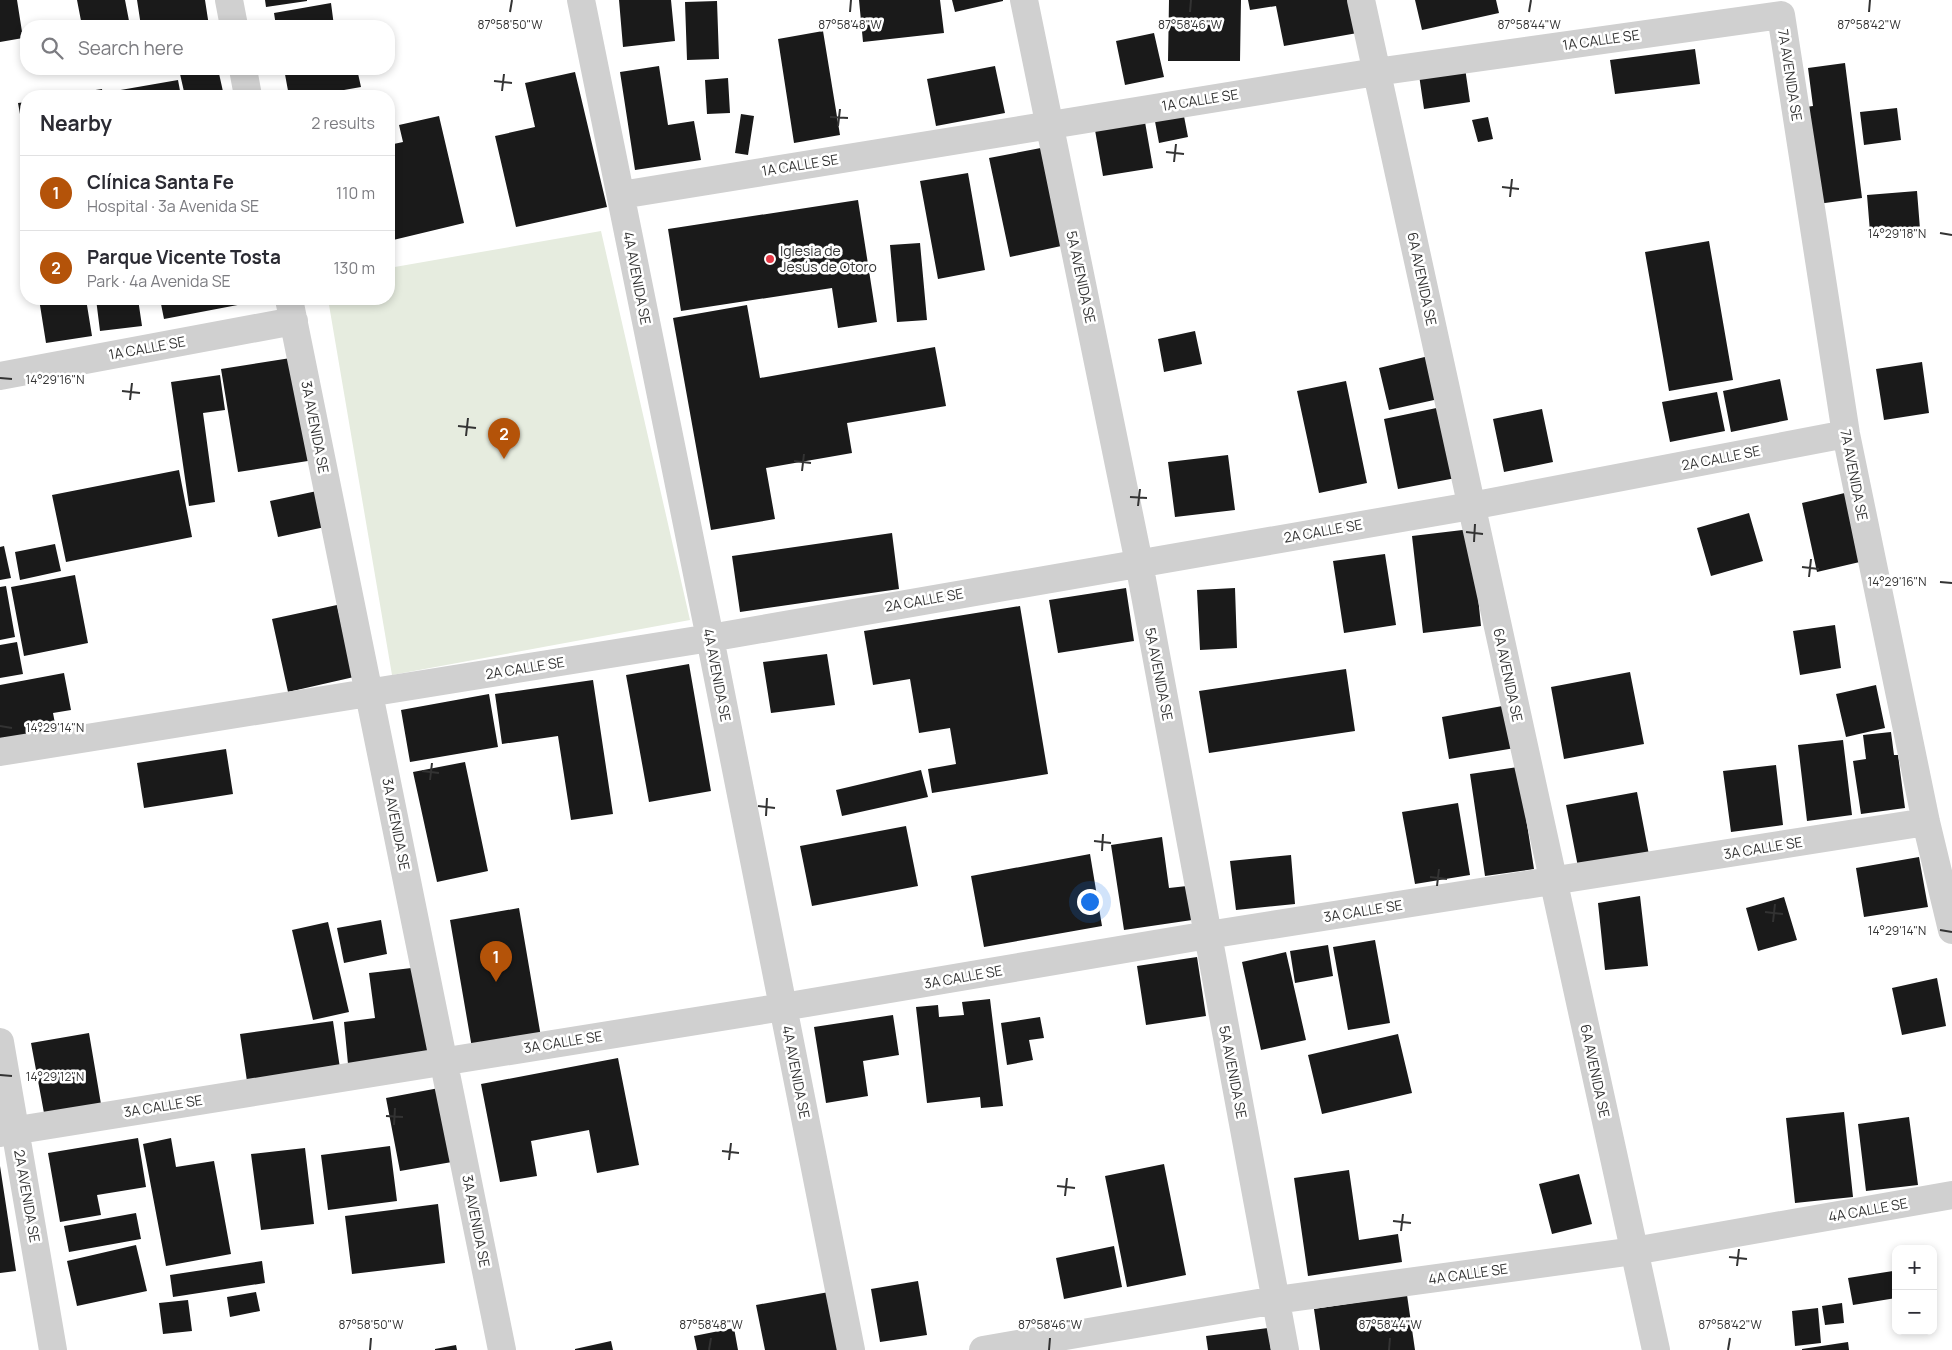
<!DOCTYPE html>
<html lang="en">
<head>
<meta charset="utf-8">
<style>
  :root { --surface:#fff; --page:#f2f2f3; --text:#2b2b33; --muted:#7c7c81; --line:#e1e1e2; --accent:#b45309 }
  body { margin:0; font-family:Manrope,sans-serif; background:var(--page); color:var(--text) }
  .controls { position:absolute; right:15px; bottom:15px; display:grid; overflow:hidden; border-radius:10px; box-shadow:0 2px 8px #0003 }
  .controls button { width:45px; height:45px; display:grid; place-items:center; padding:0; border:0; border-bottom:1px solid var(--line); background:var(--surface); color:var(--text); font:25px sans-serif }
  .you { position:absolute; left:1089px; top:901px; width:18px; height:18px; margin:-12px; border:4px solid #fff; border-radius:50%; background:#1a73e8; box-shadow:0 0 0 8px #1a73e833 }
  .badge { display:grid; place-items:center; width:32px; height:32px; border-radius:50%; background:var(--accent); color:#fff; font-size:16px; font-weight:700 }
  .pin { position:absolute; translate:-50% -41px; filter:drop-shadow(0 1px 2px #0008) }
  .pin::after { content:''; position:absolute; top:26px; width:18px; height:15px; background:inherit; clip-path:polygon(0 0,100% 0,50% 100%) }
  .list { margin:0; padding:0; list-style:none }
  h2 { display:flex; justify-content:space-between; align-items:center; height:65px; margin:0; padding:0 20px; font-size:21px }
  h2 small { font-size:16px; font-weight:400; color:var(--muted) }
  .list li { display:grid; grid-template-columns:32px 1fr auto; gap:15px; align-items:center; box-sizing:border-box; height:75px; padding:0 20px; border-top:1px solid var(--line) }
  .list b { display:block; font-size:19px; white-space:nowrap }
  .list p { margin:0; font-size:16px; white-space:nowrap; color:var(--muted) }
  .list em { font-size:16px; font-style:normal; color:var(--muted) }
  .icon { flex:none; width:28px; height:28px; fill:none; stroke:currentColor; stroke-width:2; stroke-linecap:round; stroke-linejoin:round }
  .map { position:relative; flex:none; width:1952px; height:1350px; overflow:hidden }
  .search { position:absolute; background:var(--surface); box-shadow:0 2px 8px #0003; left:20px; top:20px; width:375px; height:55px; display:flex; align-items:center; gap:12px; box-sizing:border-box; padding:0 18px; border-radius:20px; color:var(--muted); font-size:19px }
  .panel { position:absolute; background:var(--surface); box-shadow:0 2px 8px #0003; left:20px; top:90px; width:375px; height:215px; border-radius:20px }
  .map>svg:first-child { display:block }
  .green { fill:#e6ecdf }
  .building { fill:#1a1a1a }
  .lines { fill:none; stroke-linecap:round; stroke-linejoin:round }
  .minor { stroke:#d0d0d0; stroke-width:28 }
  .ticks { fill:none; stroke:#333; stroke-width:2 }
  .poi-dot { fill:#e63946; stroke:#fff; stroke-width:2 }
  .labels { text-anchor:middle; stroke-width:5; stroke-linejoin:round; paint-order:stroke }
  .street-label { font-size:14px; fill:#333; stroke:#fff }
  .poi-label { font-size:14px; fill:#333; stroke:#fff; text-anchor:start }
  .ticks-label { font-size:12px; text-anchor:middle; fill:#333; stroke:#fff; stroke-width:5; stroke-linejoin:round; paint-order:stroke }
</style>
</head>
<body>
<div class="map">
<svg width="1952" height="1350" viewBox="0 0 1952 1350">
  <rect width="100%" height="100%" fill="#fff"/>
  <path class="green" d="M601,231L690,620L392,675L328,299H389V268Z"/>
  <path class="building" d="M0,0H17L23,38L0,42Z
    M77,0H125L130,26H82Z
    M137,0H205L209,26H141Z
    M265,0H307V1L266,7Z
    M619,0H671L675,41L623,47Z
    M859,0H940L944,33L863,42Z
    M952,0H1003V1L955,12Z
    M1169,0H1241L1240,61H1168Z
    M1248,0H1357L1363,32L1284,46L1276,6L1250,10Z
    M1415,0H1496L1499,13L1422,30Z
    M717,1L719,59L687,60L685,2Z
    M331,3L334,26H276L274,13Z
    M823,31L840,135L794,143L778,39Z
    M1154,33L1164,77L1125,85L1116,41Z
    M1695,49L1700,84L1615,94L1610,60Z
    M1845,63L1862,198L1810,205L1798,108L1813,106L1808,68Z
    M659,66L668,125L694,121L701,160L635,170L620,72Z
    M995,66L1005,113L936,126L927,79Z
    M1465,68L1470,102L1424,109L1419,75Z
    M205,69H218L224,96H185L180,74Z
    M284,69H357L361,87L310,96H289Z
    M575,72L607,207L516,227L495,136L535,127L525,83Z
    M728,78L730,113L707,114L705,80Z
    M178,80L181,96H110L109,92Z
    M102,89L103,96H63V95Z
    M26,102V142H25L18,103Z
    M1897,108L1901,140L1864,145L1860,112Z
    M1183,111L1188,137L1159,143L1154,116Z
    M741,114L754,116L748,155L735,153Z
    M439,116L464,223L389,241V175H391L389,145L403,142L399,125Z
    M1488,117L1493,139L1478,142L1472,120Z
    M1145,122L1153,168L1103,176L1095,130Z
    M1046,147L1066,245L1010,257L989,158Z
    M968,173L985,270L938,279L920,181Z
    M1917,191L1920,229L1870,232L1867,195Z
    M858,200L877,322L838,328L832,288L681,311L668,229Z
    M1709,241L1733,380L1669,391L1645,252Z
    M920,243L927,320L897,322L890,245Z
    M39,299H86L92,336L46,343Z
    M96,299H138L142,326L100,331Z
    M160,299H263L264,300L164,319Z
    M747,305L760,378L935,347L946,406L847,423L852,453L766,468L775,519L711,530L673,318Z
    M1195,331L1202,364L1164,372L1158,339Z
    M1433,355L1443,398L1389,410L1379,368Z
    M297,357L314,460L238,472L221,369Z
    M1922,362L1929,413L1884,420L1876,369Z
    M220,375L225,410L203,413L215,502L189,506L171,382Z
    M1780,379L1788,420L1731,432L1723,391Z
    M1346,381L1367,483L1319,493L1297,391Z
    M1717,392L1725,431L1670,442L1662,402Z
    M1446,406L1461,477L1398,489L1384,419Z
    M1542,409L1553,462L1504,472L1493,419Z
    M1228,455L1235,510L1175,517L1168,462Z
    M179,470L192,537L66,562L52,495Z
    M317,491L325,527L278,537L270,501Z
    M1849,492L1864,561L1817,572L1802,503Z
    M1749,513L1763,561L1711,576L1697,528Z
    M1471,529L1481,626L1423,633L1412,536Z
    M892,533L899,589L740,612L732,556Z
    M55,544L61,571L20,580L15,552Z
    M4,546L11,578L0,580V547Z
    M1385,554L1396,625L1344,633L1333,561Z
    M75,575L88,643L24,656L11,587Z
    M6,586L15,637L0,640V587Z
    M1126,588L1134,641L1058,653L1049,600Z
    M1235,588L1237,648L1200,650L1197,590Z
    M337,605L354,677L288,692L272,619Z
    M1020,606L1048,774L932,793L928,769L956,764L950,728L919,733L910,679L873,685L864,631Z
    M1835,625L1841,668L1800,675L1793,631Z
    M17,642L23,674L0,678V645Z
    M827,654L835,705L771,713L763,662Z
    M689,664L711,791L649,802L626,675Z
    M1346,669L1355,731L1209,753L1199,691Z
    M1630,672L1644,744L1564,759L1551,687Z
    M64,673L71,710L53,713L57,734L0,745V685Z
    M593,680L613,814L571,820L558,736L502,744L495,694Z
    M1876,685L1885,728L1846,737L1836,694Z
    M489,694L498,747L410,762L401,710Z
    M1508,705L1515,748L1449,759L1442,717Z
    M1891,732L1894,755H1898L1905,808L1861,814L1853,761L1866,759L1863,735Z
    M1843,740L1852,815L1807,821L1798,745Z
    M226,749L233,794L144,808L137,763Z
    M465,762L488,871L437,882L413,772Z
    M1776,765L1783,825L1731,832L1723,771Z
    M1518,767L1534,869L1485,876L1470,774Z
    M921,770L928,797L842,816L836,790Z
    M1637,792L1649,855L1578,867L1566,805Z
    M1458,803L1470,875L1415,884L1402,812Z
    M906,826L918,886L812,906L800,846Z
    M1162,837L1169,888L1187,886L1192,920L1124,930L1111,845Z
    M1090,854L1102,926L984,947L971,876Z
    M1291,855L1295,904L1236,910L1230,861Z
    M1919,857L1928,907L1864,917L1856,868Z
    M1640,896L1648,966L1605,970L1598,903Z
    M1784,897L1797,940L1758,951L1746,908Z
    M519,908L541,1037L472,1048L450,920Z
    M381,920L387,954L344,963L337,928Z
    M328,922L349,1012L313,1020L292,930Z
    M1375,940L1390,1023L1348,1030L1333,947Z
    M1328,945L1333,976L1295,983L1290,951Z
    M1286,952L1306,1040L1261,1050L1242,962Z
    M1197,957L1206,1016L1146,1025L1137,966Z
    M420,967L430,1055L348,1064L344,1022L375,1018L369,973Z
    M1937,978L1946,1026L1902,1035L1892,988Z
    M990,999L1003,1106L981,1108L980,1097L927,1103L916,1007L938,1005L939,1017L964,1015L962,1002Z
    M893,1015L899,1055L863,1061L868,1096L826,1103L814,1027Z
    M1040,1017L1044,1038L1029,1040L1033,1060L1007,1065L1001,1023Z
    M333,1021L341,1075L248,1088L240,1034Z
    M89,1033L101,1104L44,1113L31,1043Z
    M1398,1034L1412,1093L1322,1114L1308,1055Z
    M618,1058L639,1165L597,1173L589,1130L531,1141L537,1176L500,1182L481,1084Z
    M439,1088L452,1162L400,1171L386,1098Z
    M1844,1112L1853,1197L1795,1203L1786,1118Z
    M1909,1117L1918,1185L1866,1191L1858,1124Z
    M138,1138L146,1187L97,1195L101,1215L60,1222L48,1153Z
    M171,1138L176,1167L214,1161L231,1254L166,1266L143,1144Z
    M390,1146L397,1201L328,1210L321,1155Z
    M305,1148L314,1224L261,1230L251,1154Z
    M1164,1164L1186,1275L1127,1287L1105,1176Z
    M0,1166L16,1271L0,1273Z
    M1349,1170L1359,1240L1398,1234L1402,1262L1308,1276L1294,1178Z
    M1579,1174L1592,1224L1552,1234L1539,1184Z
    M438,1204L445,1263L352,1274L345,1216Z
    M136,1213L141,1239L69,1252L64,1226Z
    M136,1245L147,1291L77,1306L67,1261Z
    M1114,1246L1122,1287L1064,1299L1056,1258Z
    M262,1261L265,1283L173,1297L170,1275Z
    M1893,1271L1896,1298L1853,1305L1848,1278Z
    M918,1281L927,1335L880,1342L871,1289Z
    M256,1292L260,1311L230,1317L227,1297Z
    M829,1292L840,1350H765L756,1305Z
    M1407,1295L1415,1350H1320L1314,1309Z
    M188,1300L192,1331L163,1334L159,1303Z
    M1842,1303L1844,1323L1825,1325L1822,1306Z
    M1818,1308L1821,1343L1795,1346L1792,1311Z
    M734,1328L738,1350H697L694,1336Z
    M1268,1328L1271,1350H1208L1206,1336Z
    M611,1341L613,1350H575V1349Z
    M1848,1342L1849,1350H1802V1349Z
    M456,1345L457,1350H435V1349Z"/>
  <g class="lines">
    <path class="minor" d="M229,0L234,26
      M581,0L710,638L851,1350
      M1024,0L1139,563L1285,1350
      M1361,0L1656,1350
      M243,69L248,96
      M621,195L1376,72L1781,15L1846,434L1926,822L1952,930
      M289,299L502,1350
      M0,376L294,321
      M0,752L710,638L1471,506L1846,434
      M0,1042L53,1350
      M0,1133L783,1007L1208,935L1926,822
      M983,1350L1276,1300L1634,1251L1952,1195"/>
  </g>
  <path class="ticks" d="M510,12L512,0M850,12L851,0M1190,12L1191,0M1529,12L1531,0M1869,12L1870,0M494,81L512,83M502,91L504,74M830,117L848,118M838,126L840,109M1166,152L1184,154M1174,162L1176,144M1502,187L1519,189M1510,197L1512,179M1940,233L1952,235M0,378L12,379M122,391L140,393M130,400L132,383M458,426L476,428M466,436L468,418M794,461L811,463M802,471L804,454M1130,497L1147,498M1138,506L1140,489M1466,532L1483,534M1474,542L1475,524M1802,567L1819,569M1809,577L1811,559M1940,582L1952,583M0,726L12,728M422,771L439,773M430,780L432,763M758,806L775,808M766,816L767,798M1094,841L1111,843M1102,851L1103,834M1430,877L1447,879M1437,886L1439,869M1765,912L1783,914M1773,922L1775,904M1940,930L1952,932M0,1075L12,1076M386,1116L403,1117M394,1125L395,1108M722,1151L739,1153M729,1160L731,1143M1057,1186L1075,1188M1065,1196L1067,1178M1393,1221L1411,1223M1401,1231L1403,1214M1729,1257L1747,1259M1737,1266L1739,1249M370,1350L371,1338M709,1350L711,1338M1049,1350L1050,1338M1389,1350L1390,1338M1728,1350L1730,1338"/>
  <circle class="poi-dot" cx="770" cy="259" r="5"/>
  <g class="labels">
    <g class="street-label">
      <text transform="translate(1601 40) rotate(-8)" y="5">1A CALLE SE</text>
      <text transform="translate(1790 75) rotate(81)" y="5">7A AVENIDA SE</text>
      <text transform="translate(1200 100) rotate(-9)" y="5">1A CALLE SE</text>
      <text transform="translate(800 165) rotate(-9)" y="5">1A CALLE SE</text>
      <text transform="translate(1081 277) rotate(78)" y="5">5A AVENIDA SE</text>
      <text transform="translate(637 278) rotate(79)" y="5">4A AVENIDA SE</text>
      <text transform="translate(1422 279) rotate(78)" y="5">6A AVENIDA SE</text>
      <text transform="translate(147 348) rotate(-10)" y="5">1A CALLE SE</text>
      <text transform="translate(315 427) rotate(79)" y="5">3A AVENIDA SE</text>
      <text transform="translate(1721 458) rotate(-11)" y="5">2A CALLE SE</text>
      <text transform="translate(1854 475) rotate(79)" y="5">7A AVENIDA SE</text>
      <text transform="translate(1323 531) rotate(-10)" y="5">2A CALLE SE</text>
      <text transform="translate(924 600) rotate(-10)" y="5">2A CALLE SE</text>
      <text transform="translate(525 668) rotate(-9)" y="5">2A CALLE SE</text>
      <text transform="translate(1159 674) rotate(79)" y="5">5A AVENIDA SE</text>
      <text transform="translate(717 675) rotate(79)" y="5">4A AVENIDA SE</text>
      <text transform="translate(1508 675) rotate(78)" y="5">6A AVENIDA SE</text>
      <text transform="translate(396 824) rotate(79)" y="5">3A AVENIDA SE</text>
      <text transform="translate(1763 848) rotate(-9)" y="5">3A CALLE SE</text>
      <text transform="translate(1363 911) rotate(-9)" y="5">3A CALLE SE</text>
      <text transform="translate(963 977) rotate(-10)" y="5">3A CALLE SE</text>
      <text transform="translate(563 1042) rotate(-9)" y="5">3A CALLE SE</text>
      <text transform="translate(1595 1071) rotate(78)" y="5">6A AVENIDA SE</text>
      <text transform="translate(796 1072) rotate(79)" y="5">4A AVENIDA SE</text>
      <text transform="translate(1233 1072) rotate(79)" y="5">5A AVENIDA SE</text>
      <text transform="translate(163 1106) rotate(-9)" y="5">3A CALLE SE</text>
      <text transform="translate(27 1196) rotate(80)" y="5">2A AVENIDA SE</text>
      <text transform="translate(1868 1210) rotate(-10)" y="5">4A CALLE SE</text>
      <text transform="translate(476 1221) rotate(79)" y="5">3A AVENIDA SE</text>
      <text transform="translate(1468 1274) rotate(-8)" y="5">4A CALLE SE</text>
    </g>
    <g class="poi-label">
      <text x="780" y="256">Iglesia de<tspan x="780" dy="16">Jesús de Otoro</tspan></text>
    </g>
  </g>
  <g class="ticks-label">
    <text x="510" y="29">87°58'50"W</text>
    <text x="850" y="29">87°58'48"W</text>
    <text x="1190" y="29">87°58'46"W</text>
    <text x="1529" y="29">87°58'44"W</text>
    <text x="1869" y="29">87°58'42"W</text>
    <text x="1897" y="238">14°29'18"N</text>
    <text x="55" y="384">14°29'16"N</text>
    <text x="1897" y="586">14°29'16"N</text>
    <text x="55" y="732">14°29'14"N</text>
    <text x="1897" y="935">14°29'14"N</text>
    <text x="55" y="1081">14°29'12"N</text>
    <text x="371" y="1329">87°58'50"W</text>
    <text x="711" y="1329">87°58'48"W</text>
    <text x="1050" y="1329">87°58'46"W</text>
    <text x="1390" y="1329">87°58'44"W</text>
    <text x="1730" y="1329">87°58'42"W</text>
  </g>
</svg>
<div class="controls">
<button>+</button>
<button>−</button>
</div>
<div class="you"></div>
<div class="pin badge" style="left:496px;top:982px">1</div>
<div class="pin badge" style="left:504px;top:459px">2</div>
<div class="search"><svg class="icon" aria-label="search" viewBox="0 0 24 24"><circle cx="10" cy="10" r="6"/><path d="M15 15l6 6"/></svg>Search here</div>
<section class="panel">
<h2>Nearby<small>2 results</small></h2>
<ul class="list">
<li><span class="badge">1</span><div><b>Clínica Santa Fe</b><p>Hospital · 3a Avenida SE</p></div><em>110 m</em></li>
<li><span class="badge">2</span><div><b>Parque Vicente Tosta</b><p>Park · 4a Avenida SE</p></div><em>130 m</em></li>
</ul>
</section>
</div>
</body>
</html>
